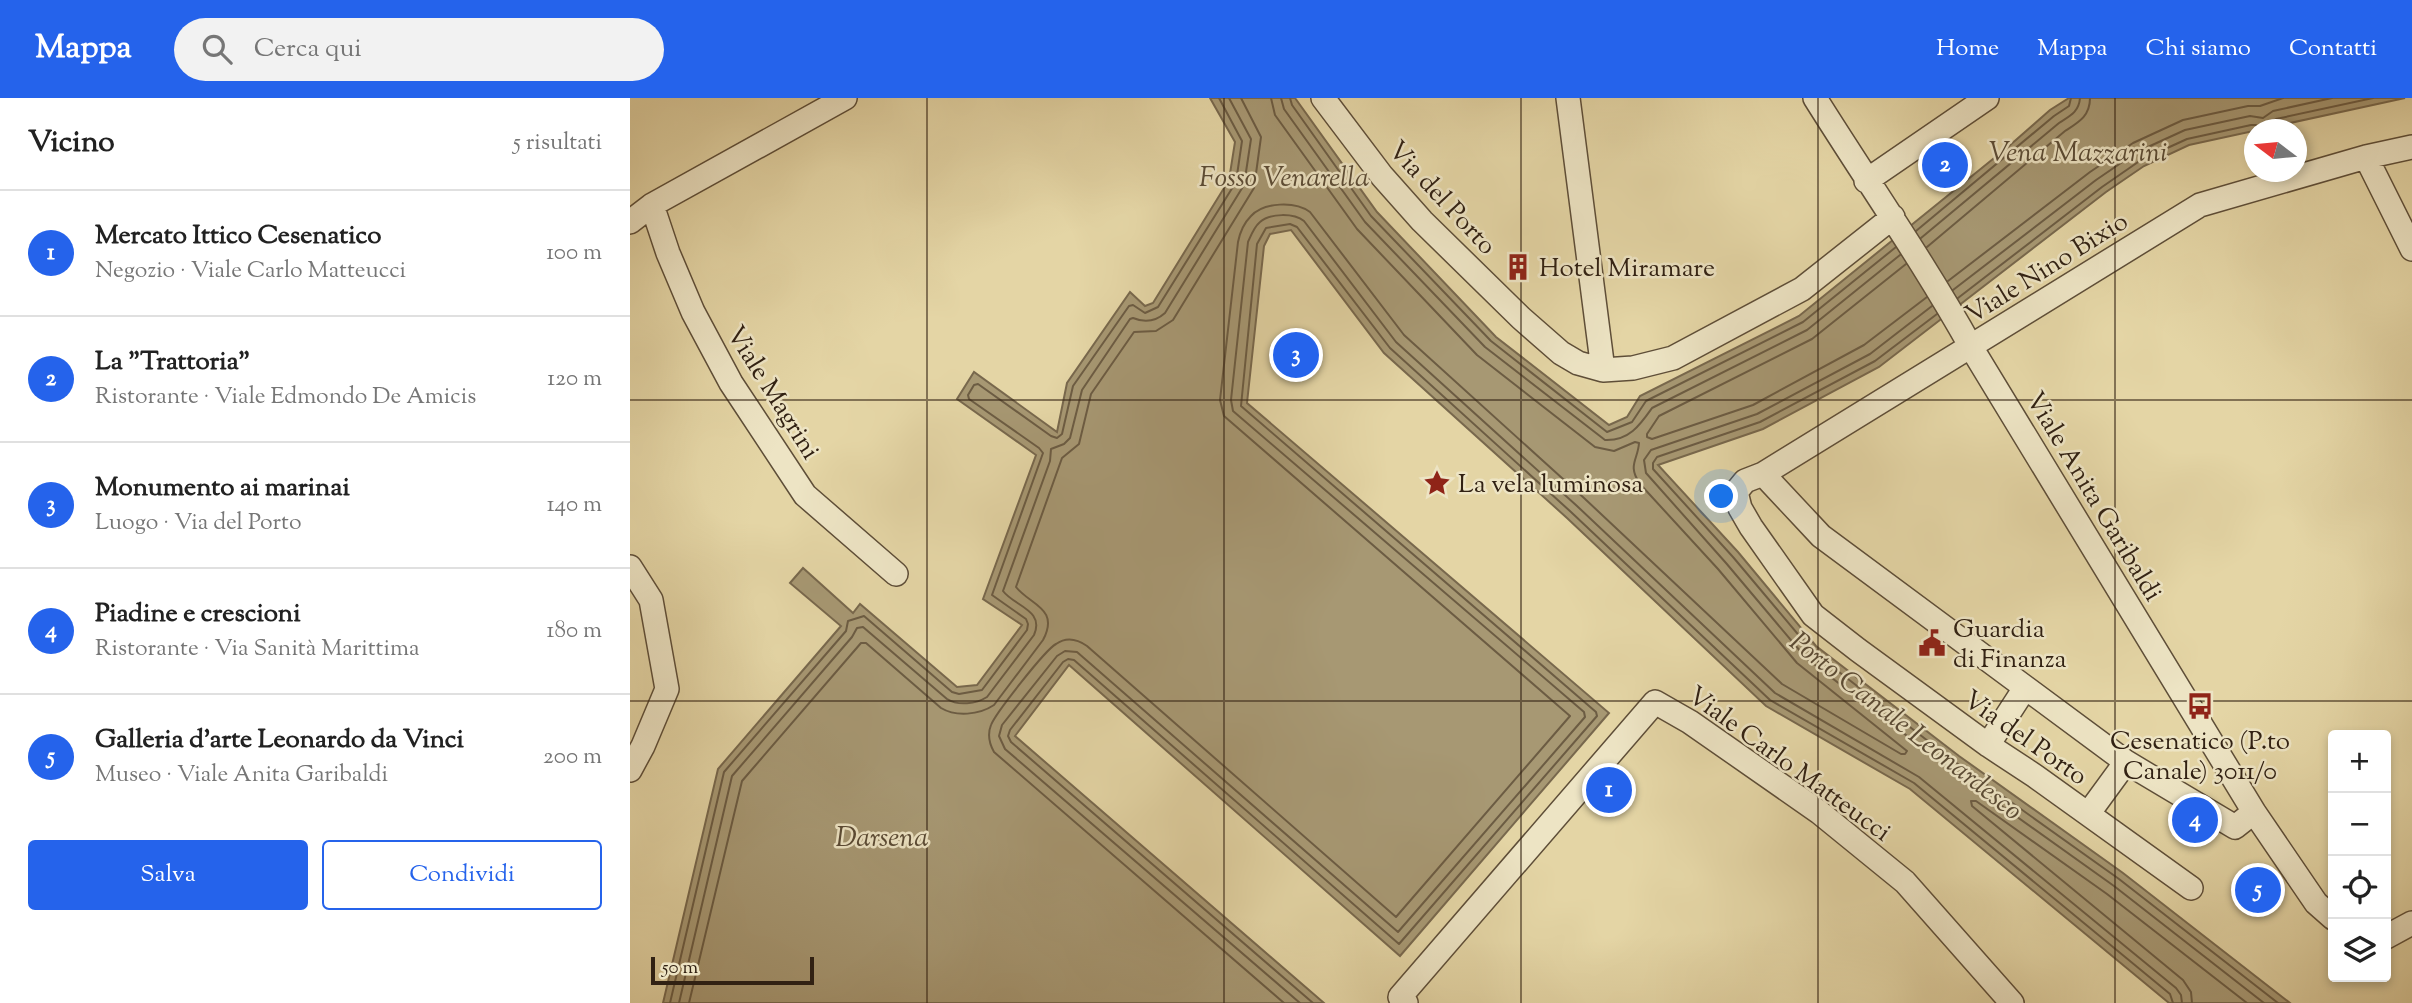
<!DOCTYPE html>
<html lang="it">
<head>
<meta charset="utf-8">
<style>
  :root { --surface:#fff; --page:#f2f2f2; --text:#222; --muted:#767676; --line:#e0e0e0; --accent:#2563eb }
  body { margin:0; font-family:"Sorts Mill Goudy",serif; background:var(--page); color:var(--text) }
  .controls { position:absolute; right:21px; bottom:21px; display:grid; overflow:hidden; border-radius:7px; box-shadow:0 4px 10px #0003 }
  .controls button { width:63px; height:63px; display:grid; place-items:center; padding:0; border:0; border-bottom:2px solid var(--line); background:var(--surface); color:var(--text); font:35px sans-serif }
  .compass { position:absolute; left:1614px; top:21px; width:63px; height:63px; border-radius:50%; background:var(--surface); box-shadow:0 4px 10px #0003; rotate:286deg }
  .scale { position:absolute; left:21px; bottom:18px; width:163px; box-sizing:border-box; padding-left:7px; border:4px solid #312113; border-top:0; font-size:19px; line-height:24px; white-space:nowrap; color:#312113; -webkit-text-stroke:5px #ede4c4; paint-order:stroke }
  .you { position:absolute; left:1092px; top:399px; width:24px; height:24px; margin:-18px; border:5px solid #fff; border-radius:50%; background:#1a73e8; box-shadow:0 0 0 10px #1a73e833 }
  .badge { display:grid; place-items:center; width:46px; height:46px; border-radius:50%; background:var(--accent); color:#fff; font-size:23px; font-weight:700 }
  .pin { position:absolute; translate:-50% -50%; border:4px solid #fff; box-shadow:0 2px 7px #0006 }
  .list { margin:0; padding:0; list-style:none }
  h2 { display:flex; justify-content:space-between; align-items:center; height:91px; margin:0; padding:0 28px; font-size:30px }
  h2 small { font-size:23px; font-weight:400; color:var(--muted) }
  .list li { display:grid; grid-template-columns:46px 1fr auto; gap:21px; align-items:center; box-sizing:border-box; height:126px; padding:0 28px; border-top:2px solid var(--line) }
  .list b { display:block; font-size:26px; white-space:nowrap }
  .list p { margin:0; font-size:23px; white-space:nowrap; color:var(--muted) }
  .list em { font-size:23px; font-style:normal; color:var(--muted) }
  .actions { display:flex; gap:14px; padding:21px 28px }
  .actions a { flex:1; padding:16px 0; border:2px solid var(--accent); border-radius:7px; text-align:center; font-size:24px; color:var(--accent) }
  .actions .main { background:var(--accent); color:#fff }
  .icon { flex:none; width:38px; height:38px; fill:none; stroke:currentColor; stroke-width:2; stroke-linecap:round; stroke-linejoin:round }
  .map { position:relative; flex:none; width:1782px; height:905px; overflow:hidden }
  header { display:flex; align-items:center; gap:42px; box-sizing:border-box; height:98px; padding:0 35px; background:var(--accent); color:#fff }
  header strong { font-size:33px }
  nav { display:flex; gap:38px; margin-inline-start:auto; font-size:24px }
  .search { width:490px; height:63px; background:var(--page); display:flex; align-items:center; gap:18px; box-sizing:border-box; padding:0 24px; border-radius:38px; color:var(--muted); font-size:26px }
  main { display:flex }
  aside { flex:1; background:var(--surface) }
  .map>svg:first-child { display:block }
  .water { fill:#a79873; stroke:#78684d; stroke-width:2 }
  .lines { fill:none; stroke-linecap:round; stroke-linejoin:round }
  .shore { stroke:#6c5c43; stroke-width:2 }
  .minor-casing { stroke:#5e4e38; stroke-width:26 }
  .minor { stroke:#ede4c4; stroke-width:23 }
  .grid { fill:none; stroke:#312113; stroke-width:2; stroke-opacity:0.55 }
  .labels { text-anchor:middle; stroke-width:5; stroke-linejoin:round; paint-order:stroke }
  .street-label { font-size:26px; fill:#312113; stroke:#ede4c4 }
  .poi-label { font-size:26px; fill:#312113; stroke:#ede4c4; text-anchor:start }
  .water-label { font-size:28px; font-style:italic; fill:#5a4b35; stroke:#ede4c4 }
</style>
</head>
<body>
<header>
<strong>Mappa</strong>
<div class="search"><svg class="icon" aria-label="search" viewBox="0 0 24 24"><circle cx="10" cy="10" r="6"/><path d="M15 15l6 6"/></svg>Cerca qui</div>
<nav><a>Home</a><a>Mappa</a><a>Chi siamo</a><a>Contatti</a></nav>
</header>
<main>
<aside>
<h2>Vicino<small>5 risultati</small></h2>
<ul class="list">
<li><span class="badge">1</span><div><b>Mercato Ittico Cesenatico</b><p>Negozio · Viale Carlo Matteucci</p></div><em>100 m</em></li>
<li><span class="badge">2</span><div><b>La &quot;Trattoria&quot;</b><p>Ristorante · Viale Edmondo De Amicis</p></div><em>120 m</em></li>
<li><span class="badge">3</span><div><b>Monumento ai marinai</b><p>Luogo · Via del Porto</p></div><em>140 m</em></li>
<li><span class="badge">4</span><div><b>Piadine e crescioni</b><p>Ristorante · Via Sanità Marittima</p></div><em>180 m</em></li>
<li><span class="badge">5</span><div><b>Galleria d'arte Leonardo da Vinci</b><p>Museo · Viale Anita Garibaldi</p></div><em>200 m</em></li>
</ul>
<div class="actions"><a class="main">Salva</a><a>Condividi</a></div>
</aside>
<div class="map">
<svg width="1782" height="905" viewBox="0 0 1782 905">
  <rect width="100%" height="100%" fill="#e4d5a5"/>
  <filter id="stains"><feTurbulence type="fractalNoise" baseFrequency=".00286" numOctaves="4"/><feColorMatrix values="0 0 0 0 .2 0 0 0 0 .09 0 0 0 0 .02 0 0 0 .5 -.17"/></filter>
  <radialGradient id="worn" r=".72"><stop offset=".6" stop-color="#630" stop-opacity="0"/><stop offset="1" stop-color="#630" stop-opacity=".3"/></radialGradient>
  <path class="water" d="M580,0H665L747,114L866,239L979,327L997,319L1010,298L1169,218L1379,48L1420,12L1439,0H1775L1559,47L1514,68L1476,94L1249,269L1133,331L1028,367L1108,454L1186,548L1329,658L1493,775L1660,905H1539L1280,691L1136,608L937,420L754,255L661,132L640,136L634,148L617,305L979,615L770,858L439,567L385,638L694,905H33L88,671L211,528L160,485L173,470L223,515L230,506L327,589L347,587L392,527L353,501L406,357L327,301L344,274L427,334L437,285L500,194L515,208L523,205L599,82L605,44Z"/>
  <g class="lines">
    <path class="shore" d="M641,0L645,17L727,131L847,257L965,349L984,353L1005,344L1009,345C1008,362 997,367 1010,386L1088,471L1167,565L1277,653L1275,656H1271L1152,586L954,400L774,237L680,114C665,103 634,104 621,118C614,125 610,134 608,144L590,302L594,318L940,618L766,819L457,548C447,541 436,539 426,546C415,552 365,616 361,627C357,637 359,645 364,654L654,905
      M651,0L654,11L735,124L855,249L975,342C999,343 1010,327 1022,310L1177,232L1270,157
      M660,0L662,7L741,118L861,243L977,334L1002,324L1016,303L1173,224L1266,149
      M1639,32L1640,25L1646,21L1743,0
      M1286,133L1424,18L1439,8L1441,0
      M1291,140L1429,25C1440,18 1449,14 1450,0
      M1297,149L1435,33C1449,24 1460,18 1460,0
      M1276,166L1182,241L1029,318L1017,336V339L1022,341L1123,307L1234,247L1297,199
      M1318,183L1460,74L1503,45L1553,22L1618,8H1630L1653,0
      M1323,192L1466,82L1507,54L1555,32L1620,18L1633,20L1643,13L1702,0
      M1328,200L1472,89L1511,62L1557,41L1621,27H1626L1631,32
      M1302,208L1240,256L1127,316L1021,352L1014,362L1016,375L1096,465L1176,560L1320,671L1484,788L1634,905
      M1307,216L1245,263L1130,324L1027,359L1023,365V371L1103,459L1182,553L1325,664L1489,781L1648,905
      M40,905L94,674L216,533L218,523L234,518L322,594L329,596L352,592L397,532L398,526L396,521L362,497L413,355L409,350L339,301L338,297L344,287L348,286L421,338L427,340L432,336L443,288L499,208L503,207L515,215L528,209L606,84L612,43L589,0
      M49,905L102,678L222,539L227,530L233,529L317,601C328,608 346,606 357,599L404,537C415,512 384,508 373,493L420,363L421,351L434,346L440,340L452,292L500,221L503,220C515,225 525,224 535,215L614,87L621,41L599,0
      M59,905L112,683L231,545H236L311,610C326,619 349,617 364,607L413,542C430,510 400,507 386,489L432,360L449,346L461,296L504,234L526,233L543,222L624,90L631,39L611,0
      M670,905L375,651L369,638L372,627L427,558L435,553L447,554L768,834L955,619L954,614L603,313L601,302L618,144C621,137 624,129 630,124C640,115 664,115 674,123L766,244L947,408L1145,595L1289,679L1546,890L1551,897L1552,905
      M683,905L381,644L378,638L380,632L433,564L438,561L444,562L769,846L967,618L966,614L611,308L627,146L636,130L660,126L667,129L760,250L941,414L1140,602L1284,685L1540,896L1543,905
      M1562,905L1561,894L1553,882L1342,708L1341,703H1346L1477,796L1617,905"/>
    <defs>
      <path id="minor" d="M693,0L752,78L792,123L891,220L931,255L948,265L973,272L1003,270L1043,260L1172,191L1263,119
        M938,0L973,272
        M1185,0C1237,83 1293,163 1341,249L1624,714L1686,805L1703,820
        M1736,59L1782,151
        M1236,83L1357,0
        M22,107L38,155L63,214L101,285L175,397L266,476
        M0,124L22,107L215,0
        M1133,376L1191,438L1496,664L1605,729L1624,714
        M0,469L21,502L37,591L13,648L0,672
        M1358,647L1395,590
        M1458,716L1496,664
        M1561,790L1405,678L1358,647L1228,552L1183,517L1121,429L1110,410L1106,394L1115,383L1133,376L1570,107L1736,59L1782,49
        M1756,839L1782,825
        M776,905L770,899L1025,604L1060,624L1189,714L1275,784L1382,905"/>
    </defs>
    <use href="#minor" class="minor-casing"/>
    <use href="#minor" class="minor"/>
  </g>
  <path class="grid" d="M297,0V905M594,0V905M891,0V905M1188,0V905M1485,0V905M0,302H1782M0,603H1782"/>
  <defs>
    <symbol id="building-bare" viewBox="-9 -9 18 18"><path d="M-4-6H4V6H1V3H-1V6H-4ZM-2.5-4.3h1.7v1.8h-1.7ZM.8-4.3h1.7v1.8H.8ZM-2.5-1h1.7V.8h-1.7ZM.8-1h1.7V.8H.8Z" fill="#8f2418" stroke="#ede4c4" stroke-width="2.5" paint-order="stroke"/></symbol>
    <symbol id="sight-bare" viewBox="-9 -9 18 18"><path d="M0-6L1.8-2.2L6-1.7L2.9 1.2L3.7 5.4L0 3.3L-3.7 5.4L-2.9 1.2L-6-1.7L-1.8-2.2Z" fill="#8f2418" stroke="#ede4c4" stroke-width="2.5" paint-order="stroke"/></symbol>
    <symbol id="civic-bare" viewBox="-9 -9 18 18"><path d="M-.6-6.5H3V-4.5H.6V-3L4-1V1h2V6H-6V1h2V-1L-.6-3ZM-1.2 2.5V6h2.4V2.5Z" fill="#8f2418" stroke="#ede4c4" stroke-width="2.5" paint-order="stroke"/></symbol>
    <symbol id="bus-bare" viewBox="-9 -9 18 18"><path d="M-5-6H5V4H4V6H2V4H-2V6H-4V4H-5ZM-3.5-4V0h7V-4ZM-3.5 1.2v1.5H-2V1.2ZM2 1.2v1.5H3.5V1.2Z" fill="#8f2418" stroke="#ede4c4" stroke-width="2.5" paint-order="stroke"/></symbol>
  </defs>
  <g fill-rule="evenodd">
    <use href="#building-bare" x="869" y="150" width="38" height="38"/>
    <use href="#sight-bare" x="788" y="366" width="38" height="38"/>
    <use href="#civic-bare" x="1283" y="526" width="38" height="38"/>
    <use href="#bus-bare" x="1551" y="589" width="38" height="38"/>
  </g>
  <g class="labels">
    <g class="street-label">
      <text transform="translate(813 99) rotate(47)" y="9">Via del Porto</text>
      <text transform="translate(1416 169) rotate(-32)" y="9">Viale Nino Bixio</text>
      <text transform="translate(144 294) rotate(58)" y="9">Viale Magrini</text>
      <text transform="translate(1465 398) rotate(59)" y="9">Viale Anita Garibaldi</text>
      <text transform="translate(1396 639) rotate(35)" y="9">Via del Porto</text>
      <text transform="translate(1160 665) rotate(36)" y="9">Viale Carlo Matteucci</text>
    </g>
    <g class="poi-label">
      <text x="909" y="178">Hotel Miramare</text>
      <text x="828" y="394">La vela luminosa</text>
      <text x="1323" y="539">Guardia<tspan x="1323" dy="30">di Finanza</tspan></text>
      <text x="1570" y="651" text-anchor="middle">Cesenatico (P.to<tspan x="1570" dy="30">Canale) 3011/0</tspan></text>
    </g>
    <g class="water-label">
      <text x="1448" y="63">Vena Mazzarini</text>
      <text x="654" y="88">Fosso Venarella</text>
      <text transform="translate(1277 627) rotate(38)" y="10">Porto Canale Leonardesco</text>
      <text x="252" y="748">Darsena</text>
    </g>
  </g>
  <rect width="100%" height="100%" filter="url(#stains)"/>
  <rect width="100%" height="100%" fill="url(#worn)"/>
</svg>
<div class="controls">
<button>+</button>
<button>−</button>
<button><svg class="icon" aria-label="locate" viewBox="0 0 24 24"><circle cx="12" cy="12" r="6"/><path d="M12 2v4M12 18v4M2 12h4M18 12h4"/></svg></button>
<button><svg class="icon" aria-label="layers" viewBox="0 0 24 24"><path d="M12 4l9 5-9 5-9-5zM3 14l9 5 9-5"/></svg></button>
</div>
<svg class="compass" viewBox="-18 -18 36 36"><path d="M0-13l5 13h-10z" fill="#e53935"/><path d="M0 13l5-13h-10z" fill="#767676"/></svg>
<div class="scale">50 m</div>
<div class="you"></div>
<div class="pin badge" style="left:979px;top:692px">1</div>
<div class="pin badge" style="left:1315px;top:67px">2</div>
<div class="pin badge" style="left:666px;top:257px">3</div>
<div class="pin badge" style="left:1565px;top:722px">4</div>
<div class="pin badge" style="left:1628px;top:792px">5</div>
</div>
</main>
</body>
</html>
